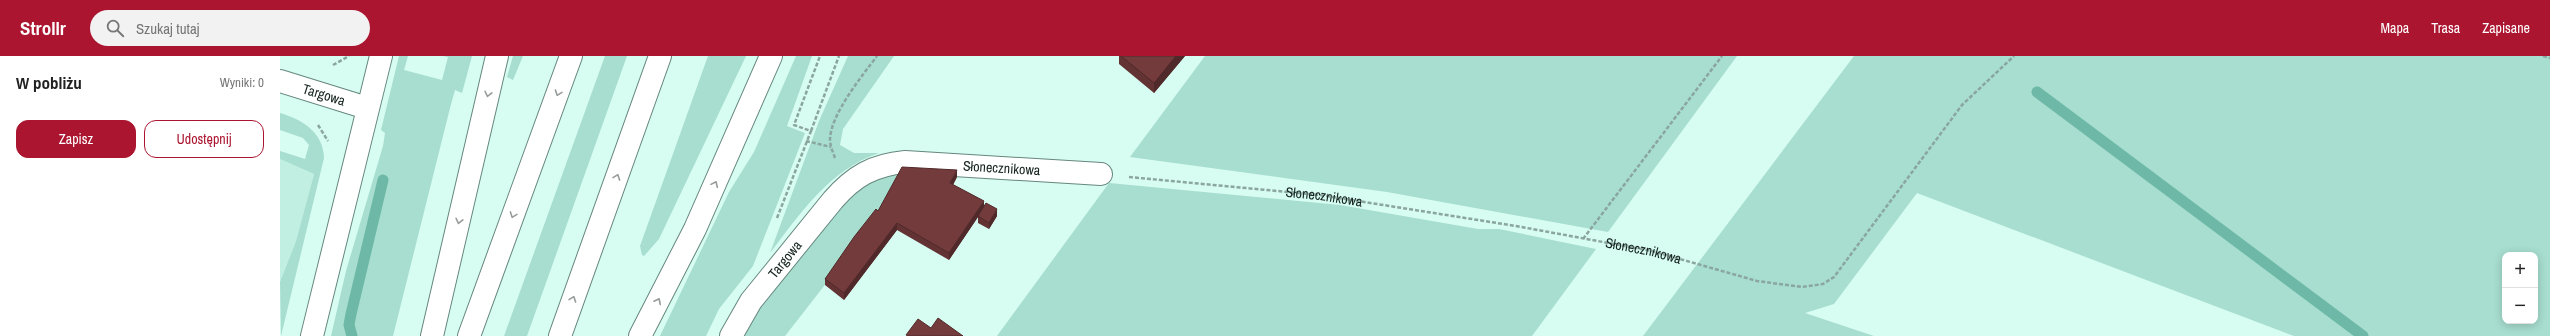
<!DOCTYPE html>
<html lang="pl">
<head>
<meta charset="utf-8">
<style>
  :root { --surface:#fff; --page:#f2f2f2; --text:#222; --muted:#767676; --line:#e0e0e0; --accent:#ab1530 }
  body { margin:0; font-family:"Archivo Narrow",sans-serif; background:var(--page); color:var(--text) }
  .controls { position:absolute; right:12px; bottom:12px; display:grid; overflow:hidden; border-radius:8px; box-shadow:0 2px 10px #0003 }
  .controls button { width:36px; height:36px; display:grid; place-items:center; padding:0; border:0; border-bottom:1px solid var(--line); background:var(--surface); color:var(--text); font:20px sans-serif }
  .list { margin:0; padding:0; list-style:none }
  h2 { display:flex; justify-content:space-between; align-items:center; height:52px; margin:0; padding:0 16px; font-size:17px }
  h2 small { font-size:13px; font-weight:400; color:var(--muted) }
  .actions { display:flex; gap:8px; padding:12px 16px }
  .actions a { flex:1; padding:9px 0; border:1px solid var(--accent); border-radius:12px; text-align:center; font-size:14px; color:var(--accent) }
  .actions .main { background:var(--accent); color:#fff }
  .icon { flex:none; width:22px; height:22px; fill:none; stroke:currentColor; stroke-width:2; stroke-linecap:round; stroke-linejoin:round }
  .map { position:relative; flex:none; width:2270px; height:280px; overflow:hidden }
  header { display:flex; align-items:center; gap:24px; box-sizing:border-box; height:56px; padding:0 20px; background:var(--accent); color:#fff }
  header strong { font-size:19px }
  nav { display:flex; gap:22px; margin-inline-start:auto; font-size:14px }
  .search { width:280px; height:36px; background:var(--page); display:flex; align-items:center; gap:10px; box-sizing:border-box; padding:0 14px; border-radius:22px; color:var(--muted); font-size:15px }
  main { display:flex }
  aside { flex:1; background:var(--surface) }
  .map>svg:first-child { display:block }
  .built { fill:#c1f0e3 }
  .green { fill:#a7decf; fill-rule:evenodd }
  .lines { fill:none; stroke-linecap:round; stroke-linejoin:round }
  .stream { stroke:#6eb8a7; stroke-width:11 }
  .minor-casing { stroke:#65877e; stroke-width:24 }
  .highway-casing { stroke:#65877e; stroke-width:24 }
  .path { stroke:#8aa69e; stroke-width:2.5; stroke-dasharray:4 2; stroke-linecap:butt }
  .minor { stroke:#fff; stroke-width:22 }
  .highway { stroke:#fff; stroke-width:22 }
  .wall { fill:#633334 }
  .shaded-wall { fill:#50292a }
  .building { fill:#733b3c; stroke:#50292a }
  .oneway { stroke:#969c9a }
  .labels { text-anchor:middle; stroke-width:4; stroke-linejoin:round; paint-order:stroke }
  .street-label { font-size:14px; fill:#15231f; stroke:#d7fcf1 }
</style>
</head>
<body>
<header>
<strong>Strollr</strong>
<div class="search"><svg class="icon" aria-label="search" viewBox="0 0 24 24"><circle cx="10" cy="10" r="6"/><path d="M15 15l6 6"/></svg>Szukaj tutaj</div>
<nav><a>Mapa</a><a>Trasa</a><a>Zapisane</a></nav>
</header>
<main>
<aside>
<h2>W pobliżu<small>Wyniki: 0</small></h2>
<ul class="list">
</ul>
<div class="actions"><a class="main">Zapisz</a><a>Udostępnij</a></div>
</aside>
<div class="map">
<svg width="2270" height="280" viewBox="0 0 2270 280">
  <rect width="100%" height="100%" fill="#d7fcf1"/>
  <path class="built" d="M0,103L34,118L16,185L0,226Z"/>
  <path class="green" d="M119,0H128L124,14L162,24L168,1L163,0H192L182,37L175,34L170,52L113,280H51L66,215L103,90L105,77L101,74Z
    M233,0H243L233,24L227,21Z
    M325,0H347L247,280H224Z
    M428,0H466L379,183L364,200L362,199L360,190Z
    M516,0H532L507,70L525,77L473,210L439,253L426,280H380L449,136L474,96Z
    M568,0H614L563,73L560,89L574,97H599C549,114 520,158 490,197L539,65Z
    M925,0H1457L1328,176L1107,136L850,101Z
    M1574,0H2270V280H2014L1637,137L1554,248L1525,257L1594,280H1363ZM2225,199H2255V265H2225Z
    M0,57C23,64 43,76 44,102L1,280L0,226L16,185L34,118L0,103V95L25,103L29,89L23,82L0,74Z
    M626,113C591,172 547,226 505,280H463L475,258L491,236L568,142L584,128Z
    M829,127L1060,149L1198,173H1219L1316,193L1252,280H717Z"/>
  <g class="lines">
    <path class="stream" d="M1757,36L2083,280
      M72,280L69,269L71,258L103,124"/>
    <defs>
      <g id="minor">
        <path id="s2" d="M0,25L87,52"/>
        <path d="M32,280L101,0"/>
        <path id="s3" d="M451,280L471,245L553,144C574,120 593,109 625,106L821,118"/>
      </g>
      <path id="highway" d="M152,280L217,0
        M189,280L291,0
        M280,280L380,0
        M360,280L415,173L491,0"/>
    </defs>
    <use href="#minor" class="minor-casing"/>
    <use href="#highway" class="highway-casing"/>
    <g class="path">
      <path d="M2263,0L2270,2"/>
      <path d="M53,9L69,0"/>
      <path d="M38,69L48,85"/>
      <path d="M531,75L559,0"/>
      <path d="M526,85L551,91"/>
      <path d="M555,102C553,96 550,90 550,84C550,59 582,20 597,0"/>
      <path id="s1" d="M849,121L1040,139L1236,170L1372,195L1477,225L1522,231L1543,228L1554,221L1682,49L1734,0"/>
      <path d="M497,162L531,75L514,69L540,0"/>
      <path d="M1303,183L1442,0"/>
    </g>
    <use href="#minor" class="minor"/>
    <use href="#highway" class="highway"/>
  </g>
  <path class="wall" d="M839,0H905L874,37L839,8Z
    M677,121L673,129L717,160L709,173L698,167V161L669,204L617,174L564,244L545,229V223L598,155Z"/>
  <path class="shaded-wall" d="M896,0H905L874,37V27Z
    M677,114V121L670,134V127Z
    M704,145V152L669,204V197Z
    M717,153V160L709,173V167Z
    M617,167V174L564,244V237Z"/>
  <path class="building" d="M841,0H896L874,27Z
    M622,111L677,114L670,127L704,145L669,197L617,167L564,237L545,223L574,181L596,153L598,155Z
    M706,147L717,153L709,167L698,160Z
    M658,262L683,280H628L626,279L638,263L651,272Z"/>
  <defs><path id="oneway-chevron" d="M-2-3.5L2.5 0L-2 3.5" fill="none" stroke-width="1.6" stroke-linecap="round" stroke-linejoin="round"/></defs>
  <g class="oneway">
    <use href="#oneway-chevron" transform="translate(278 37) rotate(110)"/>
    <use href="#oneway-chevron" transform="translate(208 38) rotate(103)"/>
    <use href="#oneway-chevron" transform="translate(337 121) rotate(-70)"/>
    <use href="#oneway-chevron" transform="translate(435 128) rotate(-66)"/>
    <use href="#oneway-chevron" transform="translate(233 159) rotate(110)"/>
    <use href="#oneway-chevron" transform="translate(179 165) rotate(103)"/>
    <use href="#oneway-chevron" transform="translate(293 243) rotate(-70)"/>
    <use href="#oneway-chevron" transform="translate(378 245) rotate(-63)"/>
  </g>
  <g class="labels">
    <g class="street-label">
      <text dy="5" stroke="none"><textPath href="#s2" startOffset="46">Targowa</textPath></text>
      <text dy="5" stroke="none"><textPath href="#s3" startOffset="351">Słonecznikowa</textPath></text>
      <text dy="5" stroke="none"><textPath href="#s1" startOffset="196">Słonecznikowa</textPath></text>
      <text dy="5" stroke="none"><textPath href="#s1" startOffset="520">Słonecznikowa</textPath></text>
      <text dy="5" stroke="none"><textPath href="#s3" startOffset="94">Targowa</textPath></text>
    </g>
  </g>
</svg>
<div class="controls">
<button>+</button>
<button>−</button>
</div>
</div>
</main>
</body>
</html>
